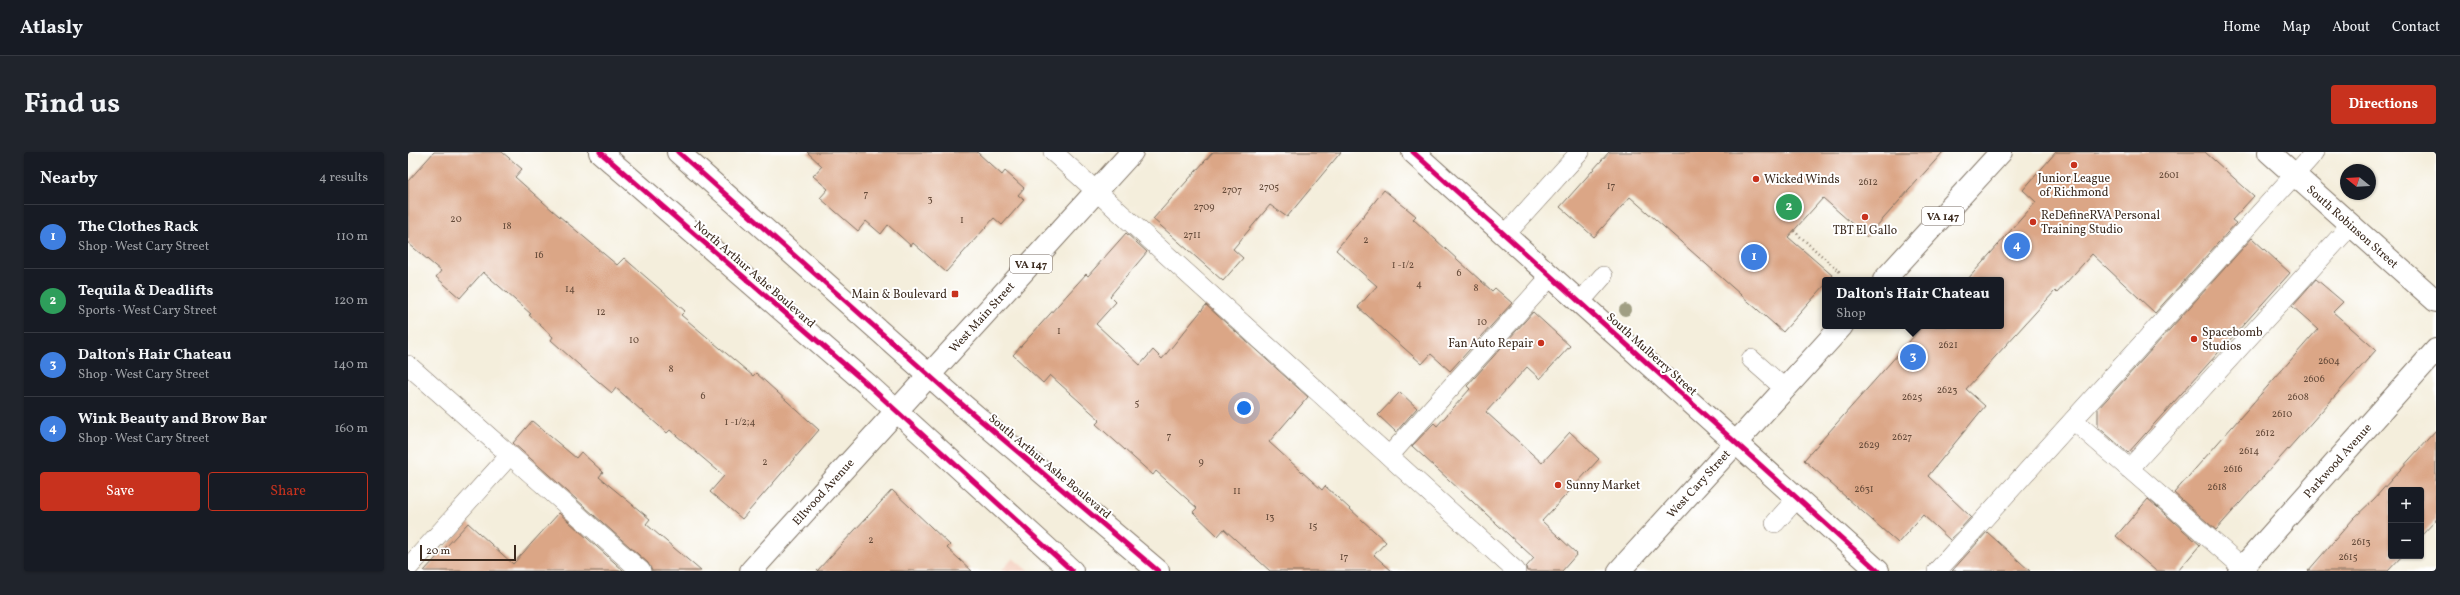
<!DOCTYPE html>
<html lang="en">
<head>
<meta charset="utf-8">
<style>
  :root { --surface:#171b24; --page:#20242c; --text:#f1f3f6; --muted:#9ea1a6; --line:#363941; --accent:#c8321e }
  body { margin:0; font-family:Vollkorn,serif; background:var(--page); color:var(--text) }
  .controls { position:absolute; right:12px; bottom:12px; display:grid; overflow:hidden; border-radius:4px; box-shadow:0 1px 3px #0004 }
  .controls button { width:36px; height:36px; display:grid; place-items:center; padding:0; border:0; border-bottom:1px solid var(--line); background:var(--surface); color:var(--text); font:20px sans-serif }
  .compass { position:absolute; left:1932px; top:12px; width:36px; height:36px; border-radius:50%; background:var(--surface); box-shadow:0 1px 3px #0004; rotate:288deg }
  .scale { position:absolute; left:12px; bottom:10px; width:96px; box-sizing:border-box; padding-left:4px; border:2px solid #3b2a1e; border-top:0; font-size:11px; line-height:14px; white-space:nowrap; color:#3b2a1e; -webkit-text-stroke:3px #fff; paint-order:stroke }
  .you { position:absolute; left:836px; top:256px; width:14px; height:14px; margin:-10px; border:3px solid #fff; border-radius:50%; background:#1a73e8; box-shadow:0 0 0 6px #1a73e833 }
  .badge { display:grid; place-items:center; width:26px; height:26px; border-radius:50%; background:var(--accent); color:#fff; font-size:13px; font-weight:700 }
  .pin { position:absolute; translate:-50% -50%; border:2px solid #fff; box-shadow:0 1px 4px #0006 }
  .popup { position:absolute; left:1414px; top:125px; width:182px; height:52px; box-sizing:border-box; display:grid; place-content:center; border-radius:4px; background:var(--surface); filter:drop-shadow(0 1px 3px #0005); font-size:13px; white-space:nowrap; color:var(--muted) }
  .popup b { font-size:15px; color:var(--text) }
  .popup::after { content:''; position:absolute; left:50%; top:100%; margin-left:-8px; border:8px solid transparent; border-top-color:var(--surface) }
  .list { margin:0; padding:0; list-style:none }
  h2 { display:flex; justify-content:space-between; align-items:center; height:52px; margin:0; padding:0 16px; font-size:17px }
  h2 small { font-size:13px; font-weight:400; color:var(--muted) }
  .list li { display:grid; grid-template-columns:26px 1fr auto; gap:12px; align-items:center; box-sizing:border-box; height:64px; padding:0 16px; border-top:1px solid var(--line) }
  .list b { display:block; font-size:15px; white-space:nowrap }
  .list p { margin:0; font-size:13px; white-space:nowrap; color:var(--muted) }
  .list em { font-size:13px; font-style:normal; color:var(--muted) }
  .actions { display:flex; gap:8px; padding:12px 16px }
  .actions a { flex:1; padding:9px 0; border:1px solid var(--accent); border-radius:4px; text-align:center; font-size:14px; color:var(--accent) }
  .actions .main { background:var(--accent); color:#fff }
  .map { position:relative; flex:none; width:2028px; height:419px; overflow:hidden; border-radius:4px }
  header { display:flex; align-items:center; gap:24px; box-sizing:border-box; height:56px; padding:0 20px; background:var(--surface); border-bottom:1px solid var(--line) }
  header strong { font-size:19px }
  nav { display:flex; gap:22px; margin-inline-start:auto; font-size:14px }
  .intro { display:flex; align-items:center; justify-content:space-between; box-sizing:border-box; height:96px; padding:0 24px }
  h1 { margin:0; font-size:28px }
  .button { padding:10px 18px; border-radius:4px; background:var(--accent); color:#fff; font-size:14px; font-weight:700 }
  main { display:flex; gap:24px; padding:0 24px }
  aside { flex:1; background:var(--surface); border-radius:4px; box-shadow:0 1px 3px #0004 }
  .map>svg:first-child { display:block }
  .built { fill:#f5d2c2 }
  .building { fill:#dba686 }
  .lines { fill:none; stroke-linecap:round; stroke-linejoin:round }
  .service-casing { stroke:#7c6f60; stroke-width:20 }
  .minor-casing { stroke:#7c6f60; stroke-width:24 }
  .tertiary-casing { stroke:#7c6f60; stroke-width:24 }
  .primary-casing { stroke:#7c6f60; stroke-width:24 }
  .path { stroke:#7c6f60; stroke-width:2.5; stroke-dasharray:1 3; stroke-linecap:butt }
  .service { stroke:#fff; stroke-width:19 }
  .minor { stroke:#fff; stroke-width:22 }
  .tertiary { stroke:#fff; stroke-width:22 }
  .primary { stroke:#fff; stroke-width:22 }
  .cycleway-casing { stroke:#fff; stroke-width:8 }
  .cycleway { stroke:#d6006c; stroke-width:5 }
  .tree { fill:#a09e83 }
  .poi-dot { fill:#c8321e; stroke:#fff; stroke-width:1.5 }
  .labels { text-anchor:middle; stroke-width:4; stroke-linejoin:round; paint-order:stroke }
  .number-label { font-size:10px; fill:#634938 }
  .shield { fill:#fff; stroke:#766a62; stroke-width:1 }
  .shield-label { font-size:11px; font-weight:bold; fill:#3b2a1e }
  .poi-label { font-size:12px; fill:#3b2a1e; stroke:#fff; text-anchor:start }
  .street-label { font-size:12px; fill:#3b2a1e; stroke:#fff }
</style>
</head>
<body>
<header>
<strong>Atlasly</strong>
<nav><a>Home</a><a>Map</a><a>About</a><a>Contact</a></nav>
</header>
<div class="intro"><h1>Find us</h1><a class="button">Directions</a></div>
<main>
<aside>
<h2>Nearby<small>4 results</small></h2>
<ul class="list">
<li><span class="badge" style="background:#3f7fe0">1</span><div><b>The Clothes Rack</b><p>Shop · West Cary Street</p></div><em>110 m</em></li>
<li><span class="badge" style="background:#2e9e5b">2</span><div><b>Tequila &amp; Deadlifts</b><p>Sports · West Cary Street</p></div><em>120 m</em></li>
<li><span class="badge" style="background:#3f7fe0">3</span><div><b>Dalton's Hair Chateau</b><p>Shop · West Cary Street</p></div><em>140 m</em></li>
<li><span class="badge" style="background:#3f7fe0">4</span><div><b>Wink Beauty and Brow Bar</b><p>Shop · West Cary Street</p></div><em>160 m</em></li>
</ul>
<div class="actions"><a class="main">Save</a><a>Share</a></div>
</aside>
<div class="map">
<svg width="2028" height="419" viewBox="0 0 2028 419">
  <rect width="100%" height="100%" fill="#fff"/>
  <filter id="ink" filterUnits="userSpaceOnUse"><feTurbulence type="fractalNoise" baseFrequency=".025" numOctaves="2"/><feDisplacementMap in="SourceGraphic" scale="8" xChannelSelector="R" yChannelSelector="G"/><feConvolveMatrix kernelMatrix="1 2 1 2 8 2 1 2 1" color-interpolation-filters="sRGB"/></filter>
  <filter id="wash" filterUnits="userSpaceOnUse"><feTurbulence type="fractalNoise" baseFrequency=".012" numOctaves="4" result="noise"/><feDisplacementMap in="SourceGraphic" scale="16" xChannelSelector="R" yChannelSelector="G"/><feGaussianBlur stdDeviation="0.9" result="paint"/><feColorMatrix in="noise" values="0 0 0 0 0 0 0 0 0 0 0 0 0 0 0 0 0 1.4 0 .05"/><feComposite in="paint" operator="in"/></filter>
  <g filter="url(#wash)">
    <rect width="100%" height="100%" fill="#f4eedc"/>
    <path class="built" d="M605,406L620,419H593Z"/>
    <g id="blocks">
      <path class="building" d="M26,0H94L114,17L107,25L144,58L209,113L216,106L277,159L273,163L345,224L348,221L411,278L334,367L302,340L316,324L262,278L259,281L208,236L204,241L171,213L143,188L145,185L121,163L123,162L75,120L52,146L28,125L33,119L0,91V29Z
        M399,0H569L594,23L597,19L616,36L610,43L616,48L594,73L586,66L538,120L505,91L503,94L480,73L473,82L458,69L450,79L412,46L420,37L405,24L414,14Z
        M805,0H933L879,65L862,53L825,97L835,106L815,129L745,67Z
        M1201,0H1535L1459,85L1415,46L1380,85L1425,124L1421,128H1417V133L1375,180L1222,45L1186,85L1152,55Z
        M1648,0H1797L1846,44L1824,68L1828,71L1747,161L1684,102L1649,141L1647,139L1558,237L1577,254L1520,324L1563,365L1542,388L1515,363L1490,391L1396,308L1515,174H1593V128H1559L1628,50L1615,38Z
        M976,38L1008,64L1005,67L1084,139L1087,136L1104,151L1042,219L1023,202L1014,212L950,155L969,134L928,98Z
        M718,81L739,100L702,144L708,150L688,172L732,213L745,198L754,207L798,153L900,245L861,290L914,338L917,334L978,390L966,403L984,419H862L816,377L810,384L785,360L789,356L748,319L745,323L688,272L692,268L642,223L635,231L605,203L678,122L680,124Z
        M1844,86L1882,121L1720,301L1690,275V257Z
        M1908,127L1935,150L1925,160L1968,198L1808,378L1766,341L1910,177L1884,154Z
        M1125,160L1162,194L1132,227L1119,215L1078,260L1134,311L1162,280L1191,307L1134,369L1169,402L1154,419H1119L1118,415L1126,406L1004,294L1026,271L1029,274L1062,237L1059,234Z
        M992,240L1009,256L988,280L970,263Z
        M124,269L168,306L173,300L195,320L191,325L242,367L238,372L293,419H244L240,411L105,291Z
        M2028,278V368L2013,384V338H1983V404H1994L1980,419H1900L1946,366L1966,347Z
        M484,338L542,393L539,396L564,419H409Z
        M1740,347L1792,393L1770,419H1748L1708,384Z
        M151,361L216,419H16L60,371L105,412Z
        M1579,380L1622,419H1544Z"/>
    </g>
  </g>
  <g filter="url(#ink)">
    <use href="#blocks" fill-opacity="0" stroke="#7c6f60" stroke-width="1"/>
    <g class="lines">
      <defs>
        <path id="service" d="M645,0L1108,419
          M1097,83L1172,0
          M1172,150L1195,124
          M1343,207L1377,237
          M0,213L233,419
          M1665,268L1839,419
          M981,304L1143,124
          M1721,317L1943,73
          M1367,371L1389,346
          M0,416L102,303
          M1529,419L1907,0"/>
        <g id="minor">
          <path d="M1005,0L1470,419"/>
          <path id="s1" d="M1831,419L2028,198"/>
        </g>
        <g id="tertiary">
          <path id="s2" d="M1861,0L2028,149"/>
        </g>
        <g id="primary">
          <path d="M192,0L459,232L664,419"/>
          <path d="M270,0L550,249L750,419"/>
          <path d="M1476,128L1593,0"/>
          <path id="s3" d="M343,419L724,0"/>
          <path id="s4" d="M1211,419L1434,174"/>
        </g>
      </defs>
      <use href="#service" class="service-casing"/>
      <use href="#minor" class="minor-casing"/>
      <use href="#tertiary" class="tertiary-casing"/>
      <use href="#primary" class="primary-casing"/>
      <path class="path" d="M1386,79L1433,121"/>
      <use href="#service" class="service"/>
      <use href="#minor" class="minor"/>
      <use href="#tertiary" class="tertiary"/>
      <use href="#primary" class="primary"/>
      <defs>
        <path id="cycleway" d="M192,0L459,232L664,419
          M270,0L550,249L750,419
          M1005,0L1470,419"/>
      </defs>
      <use href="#cycleway" class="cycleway-casing"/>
      <use href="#cycleway" class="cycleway"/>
    </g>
    <circle class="tree" cx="1217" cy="158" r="6"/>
  </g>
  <g class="poi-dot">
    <circle cx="1666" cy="13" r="4"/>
    <circle cx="1348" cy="27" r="4"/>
    <circle cx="1457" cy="65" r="4"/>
    <circle cx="1625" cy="70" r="4"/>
    <rect x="543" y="138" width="8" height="8" rx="2"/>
    <circle cx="1786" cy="187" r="4"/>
    <circle cx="1133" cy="191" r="4"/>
    <circle cx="1150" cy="333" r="4"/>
  </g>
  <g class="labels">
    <g class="number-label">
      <text x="1761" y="26">2601</text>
      <text x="1460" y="33">2612</text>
      <text x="1203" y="37">17</text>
      <text x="861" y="38">2705</text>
      <text x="824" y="41">2707</text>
      <text x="458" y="45">7</text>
      <text x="522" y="50">3</text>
      <text x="796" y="58">2709</text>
      <text x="48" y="70">20</text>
      <text x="554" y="71">1</text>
      <text x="99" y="77">18</text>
      <text x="784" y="86">2711</text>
      <text x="958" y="91">2</text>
      <text x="131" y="106">16</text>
      <text x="995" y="116">1 -1/2</text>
      <text x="1051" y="124">6</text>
      <text x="1011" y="135">4</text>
      <text x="1068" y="139">8</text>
      <text x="162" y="140">14</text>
      <text x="193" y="163">12</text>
      <text x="1074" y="173">10</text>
      <text x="651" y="182">1</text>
      <text x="226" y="191">10</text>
      <text x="1540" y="196">2621</text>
      <text x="1921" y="212">2604</text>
      <text x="263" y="220">8</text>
      <text x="1906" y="230">2606</text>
      <text x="1539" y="241">2623</text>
      <text x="295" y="247">6</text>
      <text x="1504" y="248">2625</text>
      <text x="1890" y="248">2608</text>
      <text x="729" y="254">5</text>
      <text x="1874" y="265">2610</text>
      <text x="332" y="273">1 -1/2;4</text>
      <text x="1857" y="284">2612</text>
      <text x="761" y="287">7</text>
      <text x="1494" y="288">2627</text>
      <text x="1461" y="296">2629</text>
      <text x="1841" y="302">2614</text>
      <text x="357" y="313">2</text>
      <text x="793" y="313">9</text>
      <text x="1825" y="320">2616</text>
      <text x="1809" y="338">2618</text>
      <text x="1456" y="340">2631</text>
      <text x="829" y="342">11</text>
      <text x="862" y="368">13</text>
      <text x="905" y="377">15</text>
      <text x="463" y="391">2</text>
      <text x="1953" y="393">2613</text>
      <text x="936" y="408">17</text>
      <text x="1940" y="408">2615</text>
    </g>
    <g class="shield">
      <rect x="1514" y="55" width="42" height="18" rx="3"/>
      <rect x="602" y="103" width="42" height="18" rx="3"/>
    </g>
    <g class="shield-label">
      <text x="1535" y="68">VA 147</text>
      <text x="623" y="116">VA 147</text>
    </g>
    <g class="poi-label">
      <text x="1666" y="30" text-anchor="middle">Junior League<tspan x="1666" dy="14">of Richmond</tspan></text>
      <text x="1356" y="31">Wicked Winds</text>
      <text x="1633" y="67">ReDefineRVA Personal<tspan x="1633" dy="14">Training Studio</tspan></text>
      <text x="1457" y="82" text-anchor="middle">TBT El Gallo</text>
      <text x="539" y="146" text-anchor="end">Main &amp; Boulevard</text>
      <text x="1794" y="184">Spacebomb<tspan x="1794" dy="14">Studios</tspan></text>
      <text x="1125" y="195" text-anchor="end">Fan Auto Repair</text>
      <text x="1158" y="337">Sunny Market</text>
    </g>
    <g class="street-label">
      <text dy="4" stroke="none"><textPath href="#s2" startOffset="112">South Robinson Street</textPath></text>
      <text transform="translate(347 122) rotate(41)" y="4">North Arthur Ashe Boulevard</text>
      <text dy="4" stroke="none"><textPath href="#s3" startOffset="343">West Main Street</textPath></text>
      <text transform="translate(1244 202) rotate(42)" y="4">South Mulberry Street</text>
      <text dy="4" stroke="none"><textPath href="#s1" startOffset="148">Parkwood Avenue</textPath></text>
      <text transform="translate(642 314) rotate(40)" y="4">South Arthur Ashe Boulevard</text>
      <text dy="4" stroke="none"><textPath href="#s4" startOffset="118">West Cary Street</textPath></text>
      <text dy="4" stroke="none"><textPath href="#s3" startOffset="107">Ellwood Avenue</textPath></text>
    </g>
  </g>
</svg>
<div class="controls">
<button>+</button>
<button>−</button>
</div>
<svg class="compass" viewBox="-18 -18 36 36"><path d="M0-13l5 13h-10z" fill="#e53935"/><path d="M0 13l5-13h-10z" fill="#9ea1a6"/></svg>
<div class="scale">20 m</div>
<div class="you"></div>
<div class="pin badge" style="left:1346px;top:105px;background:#3f7fe0">1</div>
<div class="pin badge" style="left:1381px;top:55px;background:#2e9e5b">2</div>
<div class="pin badge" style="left:1505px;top:205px;background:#3f7fe0">3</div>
<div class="popup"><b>Dalton's Hair Chateau</b>Shop</div>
<div class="pin badge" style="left:1609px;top:94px;background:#3f7fe0">4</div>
</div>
</main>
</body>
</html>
